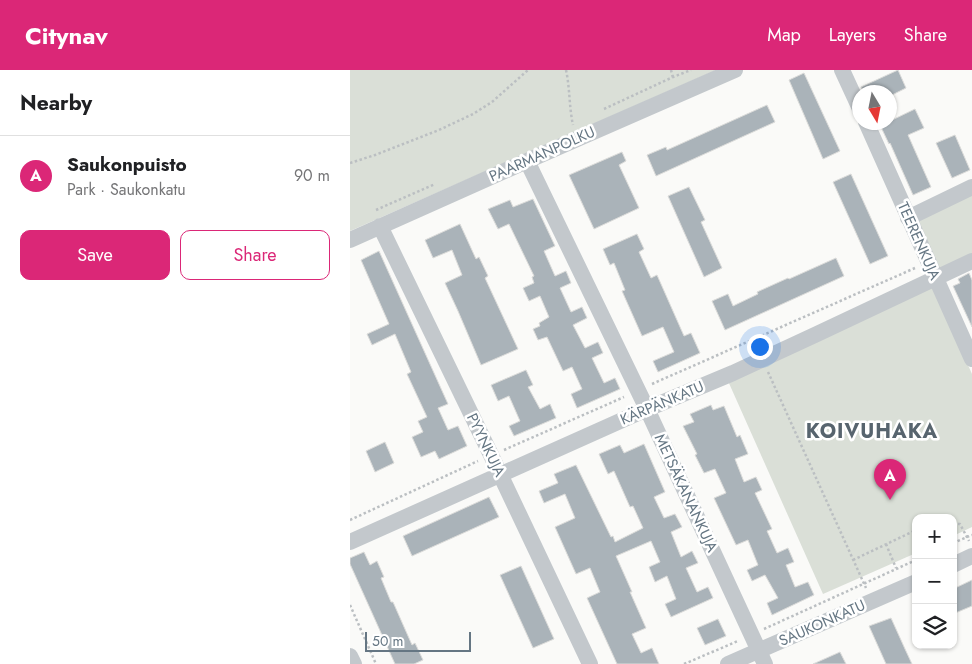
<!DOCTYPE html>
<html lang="en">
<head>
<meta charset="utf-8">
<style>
  :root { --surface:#fff; --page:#f6f6f6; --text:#202124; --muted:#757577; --line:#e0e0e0; --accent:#db2777 }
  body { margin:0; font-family:Jost,sans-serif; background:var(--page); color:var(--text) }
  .controls { position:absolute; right:15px; bottom:15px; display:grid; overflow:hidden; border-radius:10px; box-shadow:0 1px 4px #0004 }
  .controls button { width:45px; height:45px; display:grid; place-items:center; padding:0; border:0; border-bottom:1px solid var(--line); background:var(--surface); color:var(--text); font:25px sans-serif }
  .compass { position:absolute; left:502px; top:15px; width:45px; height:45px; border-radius:50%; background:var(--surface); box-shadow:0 1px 4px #0004; rotate:170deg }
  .scale { position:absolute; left:15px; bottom:12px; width:106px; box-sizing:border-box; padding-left:5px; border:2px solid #657683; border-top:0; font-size:14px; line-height:18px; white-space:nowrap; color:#657683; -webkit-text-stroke:4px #fff; paint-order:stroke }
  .you { position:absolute; left:409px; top:276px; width:18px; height:18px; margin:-12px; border:4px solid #fff; border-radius:50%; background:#1a73e8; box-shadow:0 0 0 8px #1a73e833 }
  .badge { display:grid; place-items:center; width:32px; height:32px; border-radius:50%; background:var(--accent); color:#fff; font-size:16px; font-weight:700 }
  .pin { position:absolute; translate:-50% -41px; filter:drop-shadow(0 1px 2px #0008) }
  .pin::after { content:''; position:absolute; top:26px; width:18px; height:15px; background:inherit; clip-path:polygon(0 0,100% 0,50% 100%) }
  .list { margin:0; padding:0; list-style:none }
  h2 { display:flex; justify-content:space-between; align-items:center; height:65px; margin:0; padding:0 20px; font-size:21px }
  h2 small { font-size:16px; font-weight:400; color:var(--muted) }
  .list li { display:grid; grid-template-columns:32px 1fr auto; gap:15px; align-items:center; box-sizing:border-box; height:80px; padding:0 20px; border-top:1px solid var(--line) }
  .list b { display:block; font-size:19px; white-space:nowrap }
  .list p { margin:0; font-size:16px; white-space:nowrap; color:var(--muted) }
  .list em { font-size:16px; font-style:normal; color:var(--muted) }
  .actions { display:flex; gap:10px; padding:15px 20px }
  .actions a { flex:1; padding:11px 0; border:1px solid var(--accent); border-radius:10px; text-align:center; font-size:18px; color:var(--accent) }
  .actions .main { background:var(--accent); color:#fff }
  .icon { flex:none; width:28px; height:28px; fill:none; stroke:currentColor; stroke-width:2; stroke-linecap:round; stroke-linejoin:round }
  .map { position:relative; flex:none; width:622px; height:594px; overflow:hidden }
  header { display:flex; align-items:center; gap:30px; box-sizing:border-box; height:70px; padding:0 25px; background:var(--accent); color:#fff }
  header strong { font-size:24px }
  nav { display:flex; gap:28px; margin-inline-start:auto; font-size:18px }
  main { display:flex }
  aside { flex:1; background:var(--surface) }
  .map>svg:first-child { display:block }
  .green { fill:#dadfd7 }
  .building { fill:#aab3b9; stroke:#dcdcda }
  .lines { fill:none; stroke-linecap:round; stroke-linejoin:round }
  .path { stroke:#bbbfc2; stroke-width:2.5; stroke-dasharray:2.5 2.5; stroke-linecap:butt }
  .minor { stroke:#c3c8cc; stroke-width:16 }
  .labels { text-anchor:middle; stroke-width:5; stroke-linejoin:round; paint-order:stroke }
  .street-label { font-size:15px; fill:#657683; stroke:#fff }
  .district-label { font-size:20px; font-weight:bold; letter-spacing:1px; fill:#57646e; stroke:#fff }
</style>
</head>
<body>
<header>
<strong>Citynav</strong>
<nav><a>Map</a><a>Layers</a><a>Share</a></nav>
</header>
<main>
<aside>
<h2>Nearby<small></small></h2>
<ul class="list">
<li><span class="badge">A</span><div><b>Saukonpuisto</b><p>Park · Saukonkatu</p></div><em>90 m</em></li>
</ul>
<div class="actions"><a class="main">Save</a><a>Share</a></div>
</aside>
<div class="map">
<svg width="622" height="594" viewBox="0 0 622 594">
  <rect width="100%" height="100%" fill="#fafaf8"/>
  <path class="green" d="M0,0H366L0,161Z
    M622,123V185L588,201L566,151Z
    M583,216L622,304V457L603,466V448H566V483L473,524L378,311Z"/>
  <path class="building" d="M548,0L556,18L540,26V22H513L511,17Z
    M454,3L490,81L473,89L439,10Z
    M417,35L425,52L306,106L297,85L316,77L317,80Z
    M565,39L574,58L558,65L581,117L563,125L540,73L539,74L530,55L535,52H540V51Z
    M605,65L620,100L602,108L586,73Z
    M272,82L276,91L269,95L289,138L244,159L219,105Z
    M501,104L538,186L520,194L483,112Z
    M339,117L355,150L351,152L372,198L354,207L318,126Z
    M183,129L205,176L194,181L205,206L216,201L221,213L210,218L221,242L232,237L237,248L223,255L235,278L248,272L253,283L242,288L254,313L265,308L270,319L227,338L221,324L232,319L222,297L213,301L197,267L188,270L183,259L190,256L189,253L199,247L190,226L179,231L173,218L184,213L182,207L184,206L159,154L148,159L138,139L160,130L163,137Z
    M110,154L126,189L129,187L138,206L135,208L168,279L131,295L108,241L95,213L112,205L102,180L83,188L75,170Z
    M287,164L294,179L289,182L301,208L307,205L334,266L341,263L350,283L308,302L303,291L324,282L313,257L292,266L272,221L275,220L264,193L260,195L253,179Z
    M29,181L98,334L88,338L98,360L108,356L117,376L89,389L85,381L71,387L62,367L73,362L68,351L77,347L57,304L61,302L45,264L22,275L17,264L39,254L11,190Z
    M486,188L494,206L375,260L362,231L378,224L383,236L408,224L407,222L438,208L439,209Z
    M619,203L622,210V257L603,216L610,213L608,209Z
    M176,300L183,315L178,317L190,339L200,334L206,348L164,366L159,356L170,351L159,326L148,331L141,315Z
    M361,335L363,340L374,336L387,367L390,365L398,384L385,389L394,412L406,407L412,420L405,423L422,459L417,461L427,483L438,478L444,492L436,495L445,517L458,512L464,525L422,545L417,533L428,528L415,505L402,511L397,500L408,495L398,470L386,475L364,428L376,423L365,399L354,403L345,385L347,384L333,356L344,352L340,344Z
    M35,372L44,393L25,402L16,381Z
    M294,374L315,422L304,427L314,448L325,444L332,457L321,462L331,487L342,481L348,493L336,498L347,522L358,517L363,528L321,547L315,534L326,529L317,506L305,512L299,497L310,492L301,471L266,486L282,522H280L296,558L282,564L291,583L302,578L309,594H267L237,528L250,522L240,498L226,504L205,457L225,448L215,424L194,433L189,421L208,413L204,404L226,395L261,467L263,466L265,472L293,458L283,436L280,437L264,401L258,404L249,384L270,375L274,383Z
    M139,427L149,447L62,486L53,466Z
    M14,482L20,495L27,491L34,507L31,508L41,532H43L62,575L65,573L73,590L64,594H45L0,494V488Z
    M171,496L204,569L183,578L150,505Z
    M622,510V536L603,544V519Z
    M541,548L555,579L562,594H536L519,556Z
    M368,549L376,566L355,575L347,558Z
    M490,582L496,594H463Z"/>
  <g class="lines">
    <path class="path" d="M216,0C220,18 219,37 223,55
      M321,0L323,8
      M254,39L323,7L341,0
      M0,93L25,85L89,60L123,44L142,32L178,0
      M26,140L85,114
      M418,302L516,518
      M302,314L565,198
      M154,380L274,327
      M0,450L128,391
      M603,454H610L619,471
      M603,473L622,465
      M536,474L546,498
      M503,490L566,460
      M0,535L26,594
      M414,559L566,490
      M334,594L388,571"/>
    <path class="minor" d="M492,0L510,39
      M516,52L622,289
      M177,91L297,339L415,594
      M558,148L622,117
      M30,156L141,385L240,594
      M0,170L177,91L385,0
      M0,472L297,339L383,303L467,264L622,191
      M603,495L622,486
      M0,586L4,594
      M378,594L566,512"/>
  </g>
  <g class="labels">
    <g class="street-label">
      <text transform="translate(192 84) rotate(-24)" y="5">PAARMANPOLKU</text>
      <text transform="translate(569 171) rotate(66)" y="5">TEERENKUJA</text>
      <text transform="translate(312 333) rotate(-23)" y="5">KÄRPÄNKATU</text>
      <text transform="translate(136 375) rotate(64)" y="5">PYYNKUJA</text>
      <text transform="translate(336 423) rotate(65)" y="5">METSÄKANANKUJA</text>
      <text transform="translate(472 553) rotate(-24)" y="5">SAUKONKATU</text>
    </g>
    <g class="district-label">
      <text x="522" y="368">KOIVUHAKA</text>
    </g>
  </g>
</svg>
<div class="controls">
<button>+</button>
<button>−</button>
<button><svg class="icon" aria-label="layers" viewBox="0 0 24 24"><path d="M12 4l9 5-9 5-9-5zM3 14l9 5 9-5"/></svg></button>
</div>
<svg class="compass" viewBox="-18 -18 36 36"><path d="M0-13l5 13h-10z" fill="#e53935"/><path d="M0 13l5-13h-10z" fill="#757577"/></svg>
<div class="scale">50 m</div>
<div class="you"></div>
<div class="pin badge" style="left:540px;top:430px">A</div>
</div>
</main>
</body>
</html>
